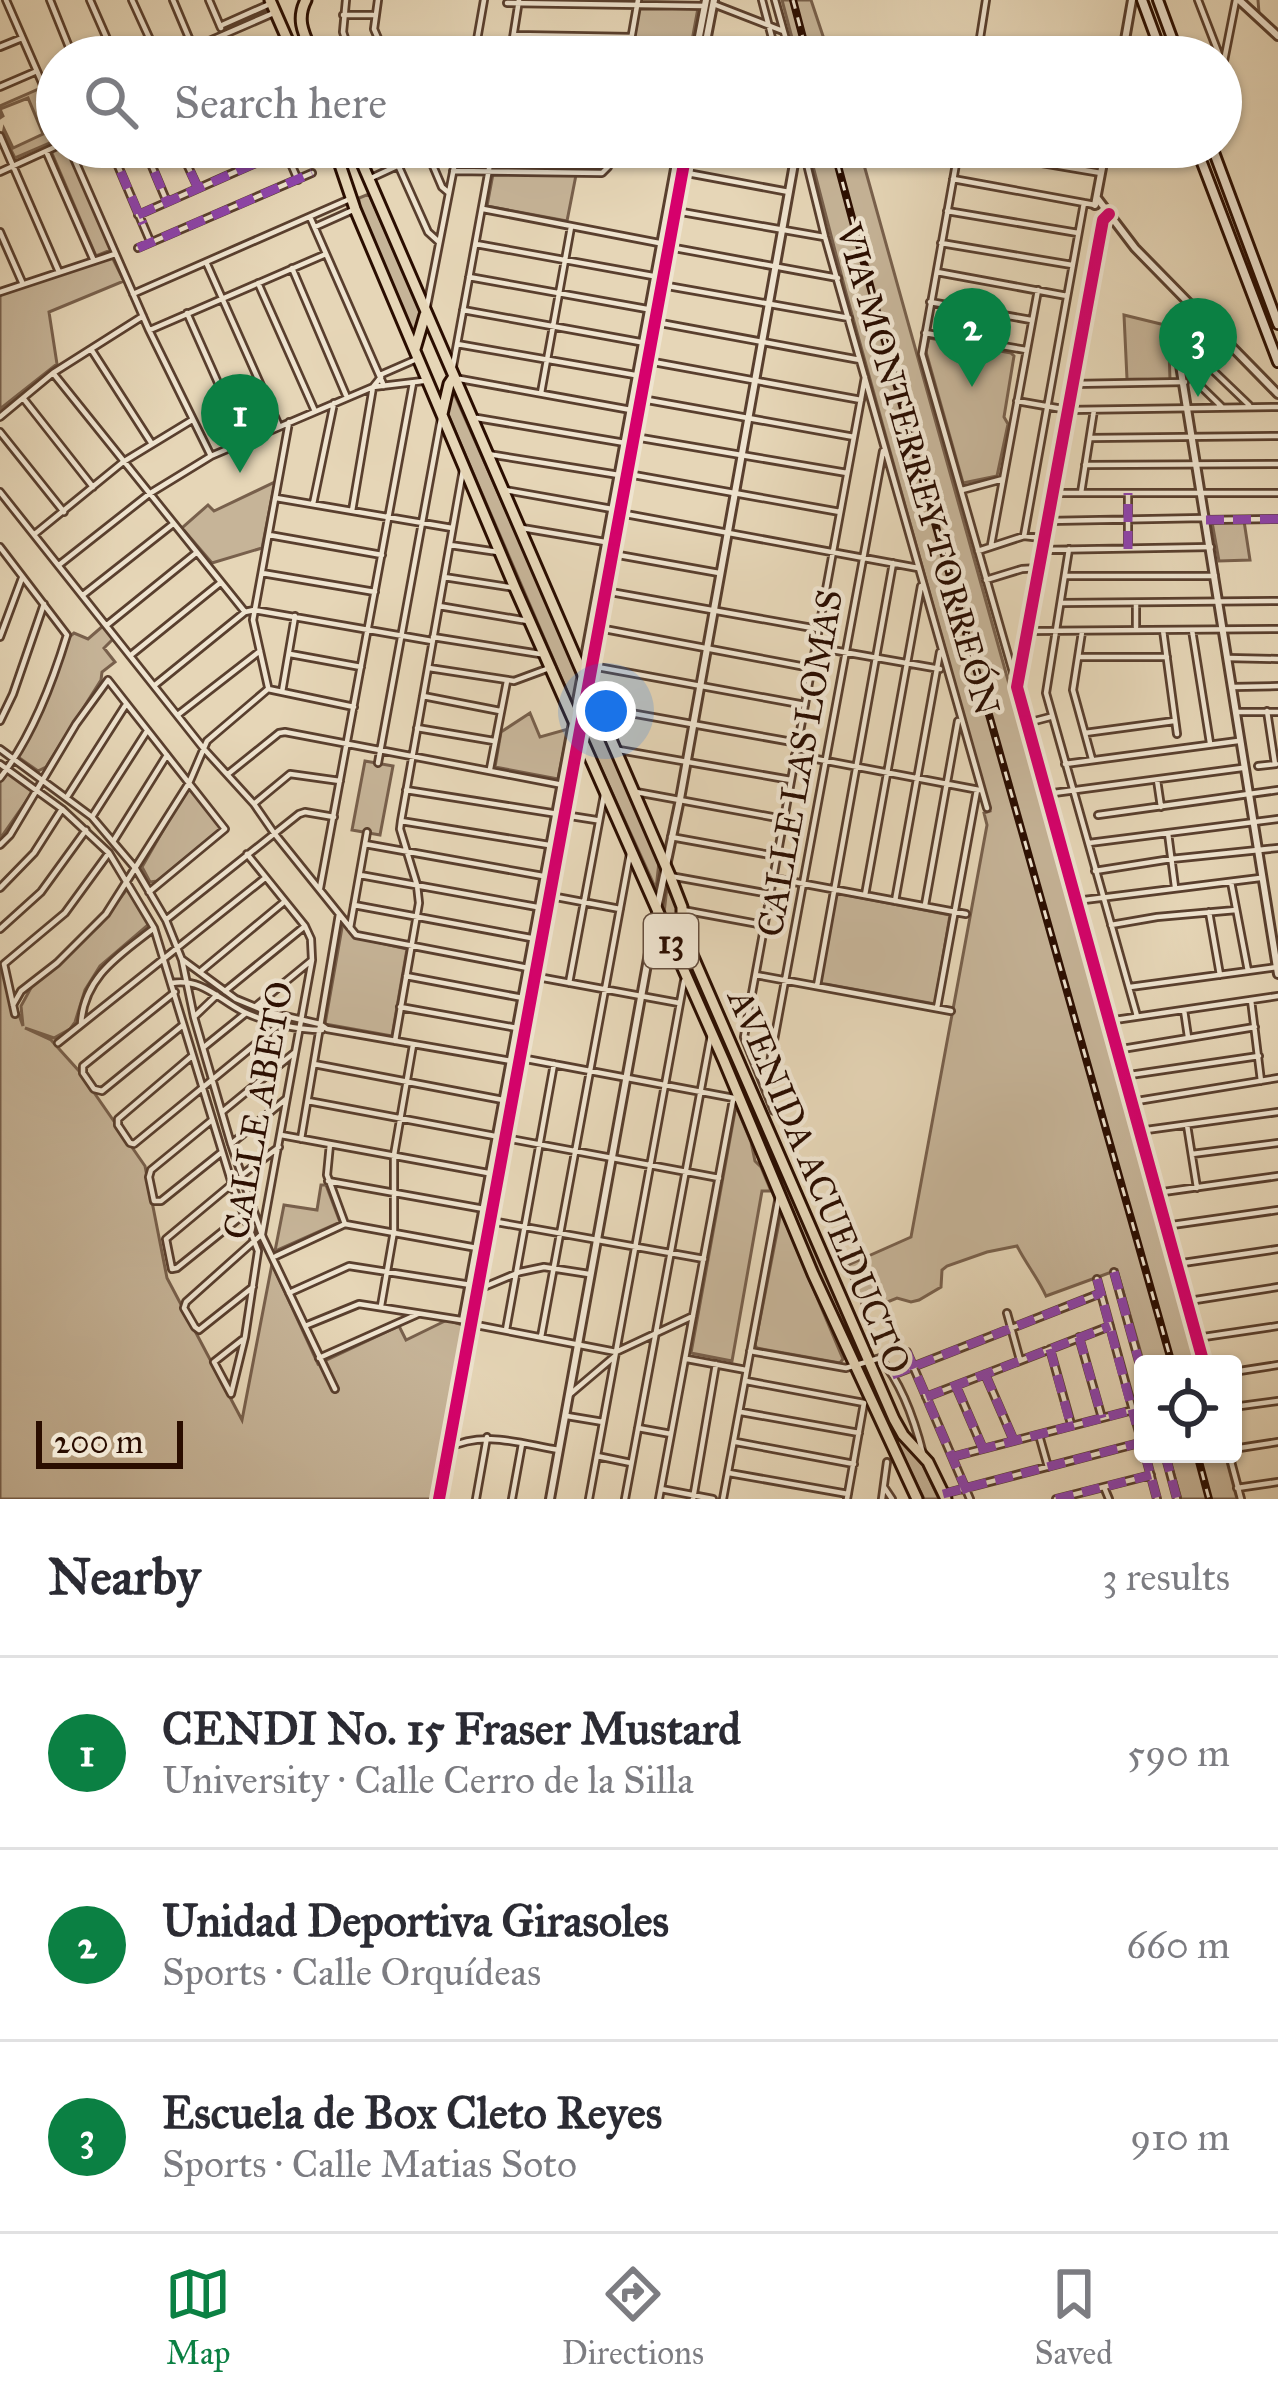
<!DOCTYPE html>
<html lang="en">
<head>
<meta charset="utf-8">
<style>
  :root { --surface:#fff; --page:#f7f7f7; --text:#2b2b33; --muted:#7c7c81; --line:#e1e1e2; --accent:#0b8043 }
  body { margin:0; font-family:"IM FELL Great Primer",serif; background:var(--page); color:var(--text) }
  .controls { position:absolute; right:36px; bottom:36px; display:grid; overflow:hidden; border-radius:12px; box-shadow:0 3px 9px #0004 }
  .controls button { width:108px; height:108px; display:grid; place-items:center; padding:0; border:0; border-bottom:3px solid var(--line); background:var(--surface); color:var(--text); font:60px sans-serif }
  .scale { position:absolute; left:36px; bottom:30px; width:147px; box-sizing:border-box; padding-left:12px; border:6px solid #2a0d00; border-top:0; font-size:33px; line-height:42px; white-space:nowrap; color:#2a0d00; -webkit-text-stroke:9px #efe4d0; paint-order:stroke }
  .you { position:absolute; left:606px; top:711px; width:42px; height:42px; margin:-30px; border:9px solid #fff; border-radius:50%; background:#1a73e8; box-shadow:0 0 0 18px #1a73e833 }
  .badge { display:grid; place-items:center; width:78px; height:78px; border-radius:50%; background:var(--accent); color:#fff; font-size:39px; font-weight:700 }
  .pin { position:absolute; translate:-50% -99px; filter:drop-shadow(0 3px 6px #0008) }
  .pin::after { content:''; position:absolute; top:63px; width:42px; height:36px; background:inherit; clip-path:polygon(0 0,100% 0,50% 100%) }
  .list { margin:0; padding:0; list-style:none }
  h2 { display:flex; justify-content:space-between; align-items:center; height:156px; margin:0; padding:0 48px; font-size:51px }
  h2 small { font-size:39px; font-weight:400; color:var(--muted) }
  .list li { display:grid; grid-template-columns:78px 1fr auto; gap:36px; align-items:center; box-sizing:border-box; height:192px; padding:0 48px; border-top:3px solid var(--line) }
  .list b { display:block; font-size:45px; white-space:nowrap }
  .list p { margin:0; font-size:39px; white-space:nowrap; color:var(--muted) }
  .list em { font-size:39px; font-style:normal; color:var(--muted) }
  .icon { flex:none; width:66px; height:66px; fill:none; stroke:currentColor; stroke-width:2; stroke-linecap:round; stroke-linejoin:round }
  .map { position:relative; flex:none; width:1278px; height:1499px; overflow:hidden }
  .search { position:absolute; background:var(--surface); box-shadow:0 3px 9px #0004; left:36px; right:36px; top:36px; height:132px; display:flex; align-items:center; gap:30px; box-sizing:border-box; padding:0 42px; border-radius:66px; color:var(--muted); font-size:45px }
  .sheet { height:732px; background:var(--surface) }
  nav { display:flex; justify-content:space-around; align-items:center; box-sizing:border-box; height:168px; border-top:3px solid var(--line); background:var(--surface); font-size:33px; color:var(--muted) }
  nav a { display:grid; justify-items:center; gap:6px }
  nav .on { color:var(--accent) }
  .map>svg:first-child { display:block }
  .green { fill:#c6b498; stroke:#78604c; stroke-width:3 }
  .lines { fill:none; stroke-linecap:round; stroke-linejoin:round }
  .stream { stroke:#745d49; stroke-width:3 }
  .minor-casing { stroke:#593f2e; stroke-width:10 }
  .tertiary-casing { stroke:#593f2e; stroke-width:12 }
  .secondary-casing { stroke:#2a0d00; stroke-width:14 }
  .primary-casing { stroke:#2a0d00; stroke-width:15 }
  .minor { stroke:#efe4d0; stroke-width:4.5 }
  .tertiary { stroke:#efe4d0; stroke-width:6 }
  .secondary { stroke:#efe4d0; stroke-width:8 }
  .primary { stroke:#e6d6b7; stroke-width:9 }
  .rail-casing { stroke:#2a0d00; stroke-width:8 }
  .rail { stroke:#efe4d0; stroke-width:3; stroke-dasharray:9; stroke-linecap:butt }
  .quiet { stroke:#8e44ad; stroke-width:9; stroke-dasharray:18 9; stroke-linecap:butt }
  .cycleway-casing { stroke:#efe4d0; stroke-width:20 }
  .cycleway { stroke:#d6006c; stroke-width:12 }
  .labels { text-anchor:middle; stroke-width:9; stroke-linejoin:round; paint-order:stroke }
  .shield { fill:#efe4d0; stroke:#654e3e; stroke-width:3 }
  .shield-label { font-size:33px; font-weight:bold; fill:#2a0d00 }
  .street-label { font-size:36px; fill:#2a0d00; stroke:#efe4d0 }
</style>
</head>
<body>
<div class="map">
<svg width="1278" height="1499" viewBox="0 0 1278 1499">
  <rect width="100%" height="100%" fill="#e6d6b7"/>
  <filter id="stains"><feTurbulence type="fractalNoise" baseFrequency=".00167" numOctaves="4"/><feColorMatrix values="0 0 0 0 .2 0 0 0 0 .09 0 0 0 0 .02 0 0 0 .5 -.17"/></filter>
  <radialGradient id="worn" r=".72"><stop offset=".6" stop-color="#630" stop-opacity="0"/><stop offset="1" stop-color="#630" stop-opacity=".3"/></radialGradient>
  <path class="green" d="M782,0H811L830,57H797Z
    M640,5L698,8L689,57H631Z
    M41,88L57,126V140L15,158L3,134L4,129L13,148L43,134L28,98L0,109L3,116L0,118V106Z
    M61,147H67L111,250L96,256L51,151Z
    M808,147H859L1199,1364H1144L1117,1270L1046,1296C1038,1278 1026,1264 1017,1246L987,1252L947,1266L942,1270L941,1287L919,1300L911,1302L897,1298L865,1311L846,1266L911,1237L987,825L984,813L990,811L846,293Z
    M493,174L576,175L567,221L487,206Z
    M369,194L423,317L414,336L359,205V198Z
    M112,257L124,281L49,312L57,364L0,409V292Z
    M1124,315L1169,326L1170,335L1166,336V347L1169,348L1170,380L1127,379Z
    M929,338L1011,353L1014,356L1004,417L1008,424L997,476L963,483L926,352Z
    M452,389L579,675L574,700L570,698L446,410Z
    M275,482L262,548L212,563L182,528L208,505L214,511Z
    M1244,521L1250,560L1219,561L1212,522Z
    M104,625L114,638L104,648L115,662L102,672L101,680L46,767L38,771L18,757L40,716L68,638L74,633L88,639Z
    M589,701L659,862L656,889L584,731Z
    M530,713L540,737L568,729L558,779L495,767L501,732Z
    M365,761L393,766L380,835L352,830Z
    M11,774L32,789V793L0,839V779L3,775Z
    M188,787H191L221,825V829L157,881L150,882L142,867Z
    M667,887L678,909L681,937L841,1310L860,1359L856,1361L664,913Z
    M127,889C137,895 149,913 148,925L100,966L85,990L75,1022L70,1029L54,1038L25,1028L51,1040L79,1071L145,1166L167,1278L242,1420L272,1264L318,1364L399,1326L406,1340L447,1320L466,1326L435,1499H0V963L23,1026L21,1006L32,986L100,925Z
    M836,893L950,915L935,1004L820,983Z
    M343,922L358,938L407,949L392,1036L325,1024Z
    M736,1106L751,1142L755,1161L761,1167L771,1191H762L732,1361L691,1353Z
    M321,1185H326L340,1222L275,1251L284,1205L317,1210Z
    M781,1212L843,1359L840,1363L757,1348L755,1345Z
    M880,1397L898,1436L923,1465L939,1499H924L875,1400Z
    M1168,1454H1225L1237,1499H1181Z"/>
  <g class="lines">
    <path class="stream" d="M1258,0L1259,13"/>
    <defs>
      <path id="minor" d="M6,0L57,117
        M50,0L73,57
        M90,0L115,57
        M132,0L158,57
        M173,0L197,57
        M209,0L221,28
        M346,0L343,32L351,57
        M378,0L374,29L386,57
        M762,0L777,57
        M775,0L791,57
        M1198,0L1220,57
        M507,3L705,6
        M716,5L783,31
        M343,15H373
        M220,26L272,3
        M514,35L631,37
        M0,47L22,38
        M193,48L276,12
        M131,57L152,47
        M474,57L484,0
        M510,57L519,0
        M628,57L638,0
        M977,57L986,0
        M1221,76L1236,0
        M0,87L37,71
        M0,136L59,272
        M69,147L149,330L211,456
        M110,147L150,241
        M144,147L167,202
        M179,147L198,188
        M390,147L428,232L439,242
        M425,147L442,187L449,193
        M754,147L793,164
        M797,147L804,152L825,237L987,808
        M959,147L922,354L1016,683
        M959,149L1101,173
        M46,151L94,261
        M286,152L298,180
        M184,158L210,147
        M453,171L602,173L608,167L611,147
        M0,172L57,146
        M682,172L789,192
        M369,179L397,166
        M953,179L1095,205
        M483,209L659,243
        M676,211L824,237
        M947,211L1078,233
        M1109,214L1103,220L1017,687L1204,1364
        M138,215L285,150
        M310,217L384,386
        M315,227L353,210
        M0,232L22,282
        M941,243L1072,265
        M476,244L653,276
        M669,247L838,278
        M138,248L312,173
        M206,262L279,426
        M292,268L346,395
        M937,272L1067,296
        M469,277L647,309
        M258,283L314,409
        M662,285L849,318
        M0,292L115,254
        M133,294L352,198
        M930,302L1031,320
        M427,306L458,147
        M463,310L640,342
        M187,313L243,439
        M655,322L860,360
        M150,330L326,254
        M925,333L1026,350
        M1175,334L1249,405
        M457,344L635,375
        M91,349L152,444
        M648,361L861,400
        M453,366L493,147
        M1182,368L1221,406
        M53,373L245,612
        M380,375L419,358
        M460,379L631,410
        M1073,384L1185,382
        M541,393L571,227
        M23,398L93,487
        M642,399L854,437
        M1017,401L1068,410L1278,407
        M0,417L53,373L143,316
        M477,418L625,443
        M0,432L64,512
        M635,437L847,473
        M1090,438L1278,436
        M488,454L619,475
        M1085,465L1278,464
        M628,474L840,512
        M505,490L612,509
        M962,490L1003,479
        M0,492L204,749L254,804L274,833L356,935L528,968
        M1054,493H1278
        M1081,493L1094,410
        M276,498L452,528
        M313,504L334,403
        M352,511L373,387L381,377
        M620,513L918,568
        M1206,520L1278,519
        M1048,521L1204,518
        M522,528L605,542
        M36,533L123,462L192,420
        M269,535L382,555
        M1024,536L1084,203
        M450,545L498,552
        M991,545L1038,290
        M0,547L67,635C52,684 32,737 0,778
        M1128,548V493
        M1069,549L1046,693L1137,1016
        M1042,550L1211,547
        M978,551L1024,536L1042,538
        M613,554L719,573
        M59,565L149,494L211,456L373,387L423,381
        M262,573L375,592
        M1066,576H1215
        M444,577L515,588
        M986,580L1022,569L1039,568
        M605,591L818,629
        M83,595L173,524
        M1061,603L1278,601
        M1136,603V627
        M439,606L528,621
        M107,625L196,553
        M599,628L811,668
        M1163,630L1177,734
        M1192,630L1210,743
        M1028,631L1278,629
        M1082,632L1073,690L1092,759
        M0,637L22,578
        M433,637L540,654
        M815,647L940,669
        M290,654L361,667
        M131,655L220,583
        M1079,657H1167
        M1228,658L1278,659
        M592,666L805,705
        M429,668L514,681L552,667
        M155,685L245,612L254,610L432,641
        M268,687L253,620L289,422
        M1233,687L1278,686
        M282,692L295,616
        M423,696L500,711
        M597,707L798,743
        M1267,711L1275,764
        M1237,712H1278
        M179,714L260,651
        M0,721L13,694L44,604
        M1027,723L1050,717
        M417,728L494,741
        M1085,733L1174,721
        M0,749L92,817L136,869L166,920L182,960L194,1017L231,1144L263,1238L335,1389
        M619,750L791,780
        M795,755L979,790
        M378,763L441,419
        M0,764L62,809L109,853L154,928L232,1184L258,1251L245,1337L231,1394
        M1065,764L1238,741
        M1258,766L1276,764
        M490,769L507,681
        M228,774L279,733L285,732L563,785
        M1157,780L1161,807
        M406,790L596,820
        M636,792L783,819
        M1046,794L1242,768
        M67,797L125,706
        M255,803L290,774L340,781
        M1098,815L1278,790
        M92,817L147,731
        M401,821L549,845
        M1168,833L1175,887
        M671,837L776,856
        M114,840L167,755
        M1089,843L1278,819
        M365,844L543,876
        M0,845L10,835L76,724L108,680L225,829L149,892
        M247,854L305,926L311,939L312,960L262,1234L186,1302L184,1308L195,1327L199,1330L253,1287
        M1095,871L1171,859L1278,848
        M360,875L537,907
        M670,876L770,894
        M773,878L966,914
        M1231,882L1248,971
        M0,888L34,853L62,809
        M320,888L413,383
        M865,895L921,586
        M551,896L620,909
        M895,901L940,652
        M1076,901L1260,878
        M354,905L531,938
        M925,905L958,721
        M683,910L764,925
        M1209,912L1220,975
        M167,919L299,814L305,812L334,817
        M1111,925L1157,917L1236,910
        M350,928L367,832
        M0,929L41,892L86,830
        M183,960L236,999L268,1012L320,1024L327,1029L511,1061L521,1058L739,1099
        M201,971L284,902
        M527,975L679,1003
        M756,975L951,1011
        M406,976L523,998
        M172,983C203,978 219,1000 244,1012C268,1023 297,1030 322,1030
        M569,983L604,795
        M817,986L893,563
        M1130,987L1277,967
        M225,991L305,926
        M175,992L83,1066V1073L94,1089L102,1091L183,1025
        M1251,1000L1261,1081
        M13,1005L21,991L57,963L106,914L189,783L207,741L268,689L354,707
        M256,1006L312,960
        M400,1007L517,1028
        M937,1008L977,790
        M1184,1010L1188,1037
        M15,1014L4,964L65,913L108,854
        M195,1016L217,995
        M1108,1021L1278,996
        M81,1024C84,976 120,955 154,928
        M395,1041L419,903L417,885L400,829L401,821L463,470
        M58,1043L265,878
        M204,1047L246,1013
        M1116,1050L1255,1027
        M192,1056L118,1119V1125L130,1143L134,1144L280,1024
        M314,1064L503,1100
        M1123,1076L1259,1056
        M765,1089L883,451
        M308,1101L719,1178
        M1131,1102L1278,1078
        M774,1111L744,1037L865,377
        M222,1112L294,1053
        M212,1120L151,1170L149,1177L154,1201H161L222,1152
        M1187,1125L1197,1188
        M1139,1131L1278,1112
        M281,1135L488,1173
        M301,1139L339,914
        M231,1144L286,1099
        M330,1144L327,1175L345,1224
        M1192,1154L1278,1143
        M242,1175L279,1147
        M328,1181L484,1209L492,1215
        M232,1184L166,1239L172,1269L177,1268L243,1215
        M1156,1193L1278,1176
        M491,1221L704,1259
        M1165,1226L1278,1210
        M276,1256L345,1224L477,1248
        M1176,1264L1278,1249
        M1114,1272L1143,1376
        M1097,1279L1143,1447
        M289,1293L349,1266L484,1287L520,1272L544,1267L589,1274
        M1189,1301L1278,1287
        M381,1306L394,1231V1155L413,1045
        M1007,1313L1020,1360
        M471,1324L616,1352L693,1316
        M305,1326L359,1304L461,1320
        M506,1330L554,1064
        M541,1337L630,854
        M1079,1337L1102,1418
        M1197,1338L1278,1326
        M1050,1349L1071,1424
        M750,1351L846,1368L880,1358C902,1384 915,1422 923,1454
        M907,1352L970,1499
        M319,1358L418,1314
        M687,1359L746,1370
        M1233,1372L1278,1365
        M985,1374L1014,1441
        M892,1375L1101,1293
        M746,1381L864,1403
        M956,1386L983,1449
        M231,1394L214,1362L242,1340
        M569,1395L615,1356
        M926,1397L1110,1326
        M1233,1407L1278,1401
        M741,1412L859,1433
        M567,1416L603,1422
        M638,1428L671,1434
        M1039,1435L1048,1467
        M736,1442L854,1464
        M448,1448C484,1430 521,1444 559,1450
        M1233,1449L1278,1442
        M1145,1454L1157,1499
        M1165,1454L1177,1499
        M1229,1454L1241,1499
        M597,1456L631,1463
        M952,1457L1133,1410
        M729,1473L848,1494
        M884,1487L892,1499
        M1104,1487L1109,1499
        M1237,1488L1278,1482
        M661,1489L713,1499
        M943,1494L1143,1442
        M439,1499L471,1322
        M476,1499L487,1437
        M512,1499L522,1444
        M589,1499L684,981
        M625,1499L711,1035
        M659,1499L733,1100
        M693,1499L716,1364
        M723,1499L779,1196
        M847,1499L864,1403
        M882,1499L887,1462
        M1056,1499L1151,1475"/>
      <path id="tertiary" d="M1239,0L1278,36
        M695,57L706,0
        M703,57L714,0
        M1122,57L1132,0
        M679,147L463,1320L471,1322L687,147
        M1097,198L1135,248L1278,394
        M1095,205L1106,147
        M1194,308L1179,324L1175,334L1278,974
        M550,1499L657,909L680,799L797,147"/>
      <path id="secondary" d="M1142,0L1163,57
        M1158,0L1179,57
        M1196,147L1278,362
        M1212,147L1278,324"/>
      <path id="primary" d="M270,0L295,57
        M306,0C295,21 305,36 314,57
        M334,147L355,209L515,588L724,1061L813,1274L917,1499
        M355,147L670,876L682,907V927L687,943L894,1419L903,1435L928,1462L946,1499
        M415,349L425,315
        M442,414L449,384L453,378"/>
    </defs>
    <use href="#minor" class="minor-casing"/>
    <use href="#tertiary" class="tertiary-casing"/>
    <use href="#secondary" class="secondary-casing"/>
    <use href="#primary" class="primary-casing"/>
    <use href="#minor" class="minor"/>
    <use href="#tertiary" class="tertiary"/>
    <use href="#secondary" class="secondary"/>
    <use href="#primary" class="primary"/>
    <defs>
      <path id="rail" d="M793,0L808,57
        M833,147L906,420L1172,1364
        M1197,1454L1209,1499"/>
    </defs>
    <use href="#rail" class="rail-casing"/>
    <use href="#rail" class="rail"/>
    <path class="quiet" d="M110,147L143,224
      M144,147L167,202
      M179,147L198,188
      M184,158L210,147
      M138,215L285,150
      M138,248L312,173
      M1206,520L1278,519
      M1128,549V493
      M1114,1272L1143,1376
      M1097,1279L1136,1424
      M1079,1337L1102,1418
      M1050,1349L1071,1426
      M907,1352L970,1499
      M985,1374L1014,1441
      M892,1375L1101,1293
      M956,1386L983,1449
      M926,1397L1110,1326
      M1145,1454L1157,1499
      M1165,1454L1177,1499
      M952,1457L1133,1410
      M943,1494L1143,1442
      M1056,1499L1151,1475"/>
    <defs>
      <path id="cycleway" d="M1109,214L1103,220L1017,687L1204,1364
        M439,1499L687,147"/>
    </defs>
    <use href="#cycleway" class="cycleway-casing"/>
    <use href="#cycleway" class="cycleway"/>
  </g>
  <g class="labels">
    <rect class="shield" x="644" y="914" width="54" height="54" rx="9"/>
    <g class="shield-label">
      <text x="671" y="953">13</text>
    </g>
    <g class="street-label">
      <text transform="translate(919 469) rotate(74)" y="13">VIA MONTERREY TORREÓN</text>
      <text transform="translate(799 763) rotate(-80)" y="13">CALLE LAS LOMAS</text>
      <text transform="translate(257 1110) rotate(-80)" y="13">CALLE ABETO</text>
      <text transform="translate(820 1181) rotate(67)" y="13">AVENIDA ACUEDUCTO</text>
    </g>
  </g>
  <rect width="100%" height="100%" filter="url(#stains)"/>
  <rect width="100%" height="100%" fill="url(#worn)"/>
</svg>
<div class="controls">
<button><svg class="icon" aria-label="locate" viewBox="0 0 24 24"><circle cx="12" cy="12" r="6"/><path d="M12 2v4M12 18v4M2 12h4M18 12h4"/></svg></button>
</div>
<div class="scale">200 m</div>
<div class="you"></div>
<div class="pin badge" style="left:240px;top:473px">1</div>
<div class="pin badge" style="left:972px;top:387px">2</div>
<div class="pin badge" style="left:1198px;top:397px">3</div>
<div class="search"><svg class="icon" aria-label="search" viewBox="0 0 24 24"><circle cx="10" cy="10" r="6"/><path d="M15 15l6 6"/></svg>Search here</div>
</div>
<section class="sheet">
<h2>Nearby<small>3 results</small></h2>
<ul class="list">
<li><span class="badge">1</span><div><b>CENDI No. 15 Fraser Mustard</b><p>University · Calle Cerro de la Silla</p></div><em>590 m</em></li>
<li><span class="badge">2</span><div><b>Unidad Deportiva Girasoles</b><p>Sports · Calle Orquídeas</p></div><em>660 m</em></li>
<li><span class="badge">3</span><div><b>Escuela de Box Cleto Reyes</b><p>Sports · Calle Matias Soto</p></div><em>910 m</em></li>
</ul>
</section>
<nav>
<a class="on"><svg class="icon" aria-label="map" viewBox="0 0 24 24"><path d="M3 6l6-2 6 2 6-2v14l-6 2-6-2-6 2zM9 4v14M15 6v14"/></svg>Map</a>
<a><svg class="icon" aria-label="directions" viewBox="0 0 24 24"><path d="M12 3l9 9-9 9-9-9zM9 14v-3h6M13 9l2 2-2 2"/></svg>Directions</a>
<a><svg class="icon" aria-label="saved" viewBox="0 0 24 24"><path d="M7 4h10v16l-5-4-5 4z"/></svg>Saved</a>
</nav>
</body>
</html>
